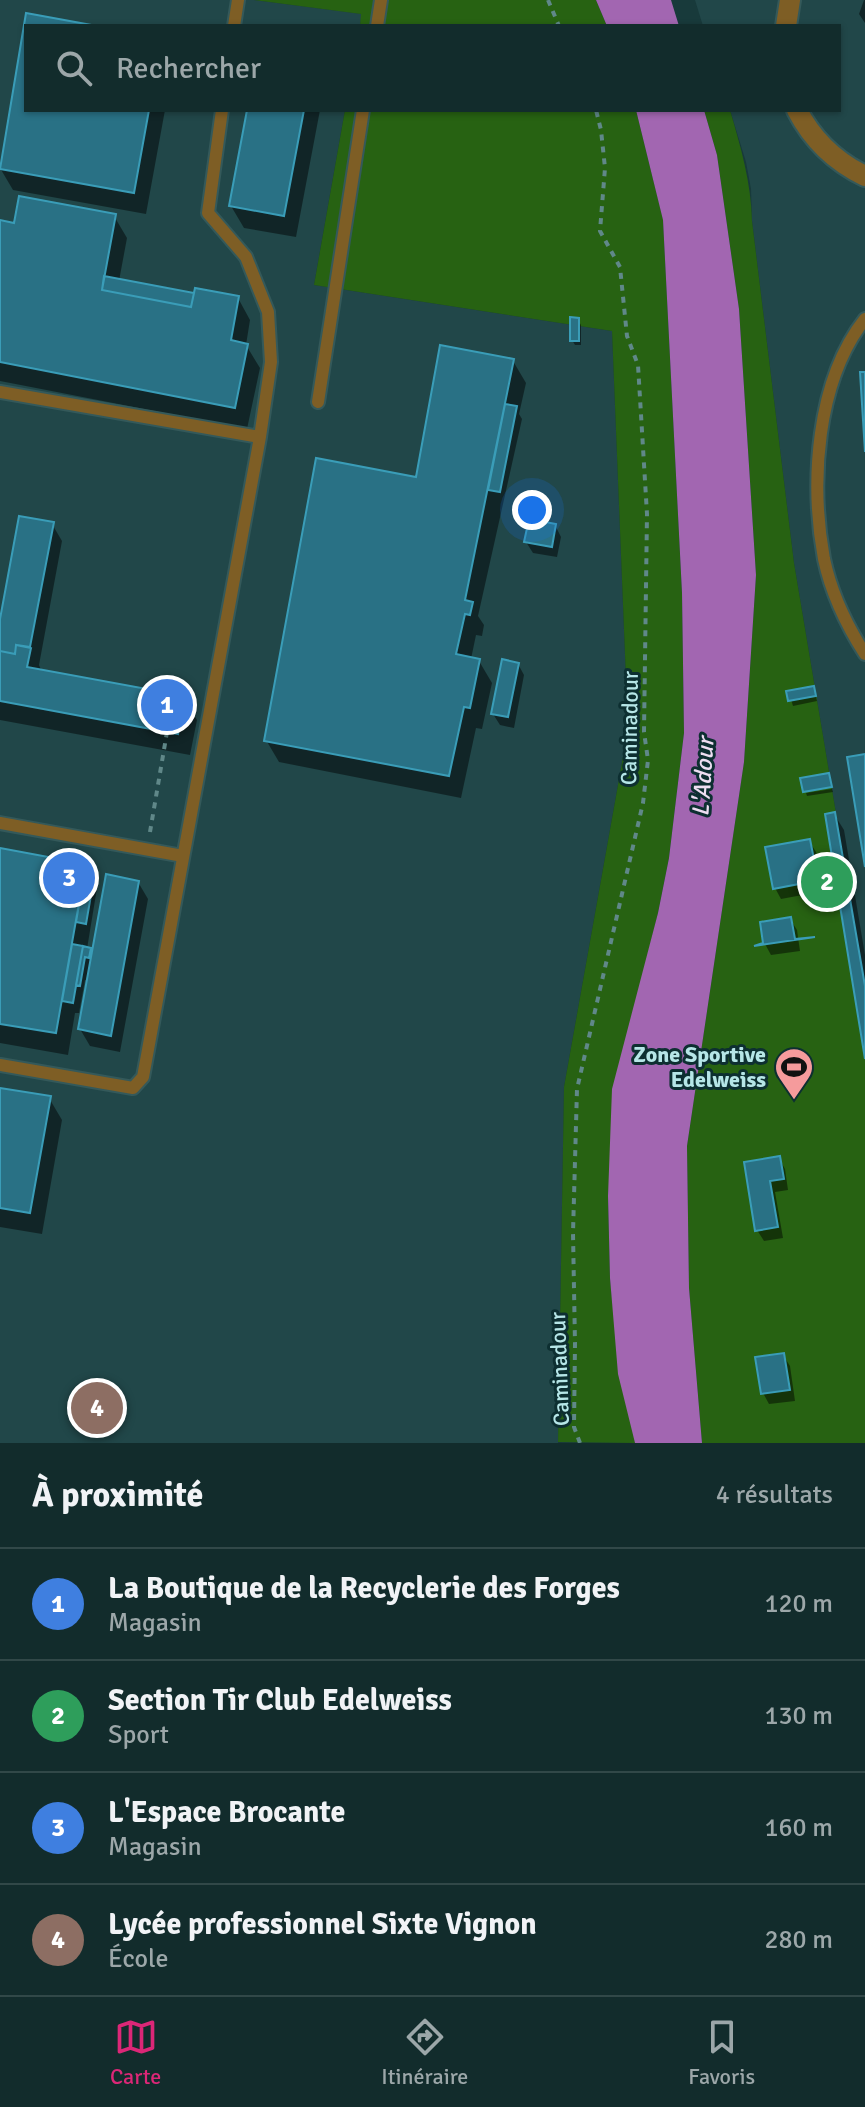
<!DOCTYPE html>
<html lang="fr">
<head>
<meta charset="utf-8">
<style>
  :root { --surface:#122c2c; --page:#1b3434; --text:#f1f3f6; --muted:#9ca7a9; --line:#314848; --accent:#db2777 }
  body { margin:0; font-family:Signika,sans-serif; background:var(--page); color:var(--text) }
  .you { position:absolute; left:532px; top:510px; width:28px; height:28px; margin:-20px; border:6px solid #fff; border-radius:50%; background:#1a73e8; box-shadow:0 0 0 12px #1a73e833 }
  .badge { display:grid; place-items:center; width:52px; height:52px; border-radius:50%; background:var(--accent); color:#fff; font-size:26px; font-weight:700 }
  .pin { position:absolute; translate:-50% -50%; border:4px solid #fff; box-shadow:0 2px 8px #0006 }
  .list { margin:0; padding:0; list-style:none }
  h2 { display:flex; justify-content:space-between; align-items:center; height:104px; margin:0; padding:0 32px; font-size:34px }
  h2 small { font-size:26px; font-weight:400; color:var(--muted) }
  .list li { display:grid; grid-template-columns:52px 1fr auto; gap:24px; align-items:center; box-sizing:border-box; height:112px; padding:0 32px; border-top:2px solid var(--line) }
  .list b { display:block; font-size:30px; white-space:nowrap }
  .list p { margin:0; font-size:26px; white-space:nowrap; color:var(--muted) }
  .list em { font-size:26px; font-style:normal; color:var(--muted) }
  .icon { flex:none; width:44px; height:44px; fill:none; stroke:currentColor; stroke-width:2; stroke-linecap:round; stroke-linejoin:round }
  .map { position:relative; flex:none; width:865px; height:1443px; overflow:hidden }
  .search { position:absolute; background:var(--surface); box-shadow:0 2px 6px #0004; left:24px; right:24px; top:24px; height:88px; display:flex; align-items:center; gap:20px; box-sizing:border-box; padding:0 28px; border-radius:0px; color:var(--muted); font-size:30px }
  .sheet { height:552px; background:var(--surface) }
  nav { display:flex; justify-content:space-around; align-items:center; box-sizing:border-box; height:112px; border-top:2px solid var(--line); background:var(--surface); font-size:22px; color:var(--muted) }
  nav a { display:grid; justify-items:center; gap:4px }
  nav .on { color:var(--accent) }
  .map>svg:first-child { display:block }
  .built { fill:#214749 }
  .green { fill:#276212 }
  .water { fill:#a266b1 }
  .shadow { fill:#0007 }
  .building { fill:#297185; stroke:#3a9db8; stroke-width:2 }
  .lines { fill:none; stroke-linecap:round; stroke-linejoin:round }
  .lane-casing { stroke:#34595a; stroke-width:16 }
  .street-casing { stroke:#34595a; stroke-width:24 }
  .path { stroke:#608889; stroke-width:4; stroke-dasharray:6 6; stroke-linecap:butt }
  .lane { stroke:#7e5e25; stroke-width:12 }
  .street { stroke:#7e5e25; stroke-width:20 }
  .labels { text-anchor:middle; stroke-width:6; stroke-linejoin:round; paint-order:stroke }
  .street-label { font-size:22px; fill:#b6e6e7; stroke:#0d2f31 }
  .poi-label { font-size:22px; font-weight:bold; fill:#b6e6e7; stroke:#0d2f31; text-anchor:end }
  .water-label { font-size:24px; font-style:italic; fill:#eedef2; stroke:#0d2f31 }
</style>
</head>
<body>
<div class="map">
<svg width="865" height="1443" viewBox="0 0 865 1443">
  <rect width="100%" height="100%" fill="#183a3b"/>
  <path class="built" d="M0,0H254L362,14L360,26H26V110H345L314,285L612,331L628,729L564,1087L558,1443H0Z
    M695,0H865V986L794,563L752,221L751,189L746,162L730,110H839V26H703Z"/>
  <path class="green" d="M254,0H596L607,26H360L361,14Z
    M345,110H636L663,219L682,593L684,733L669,858L658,913L630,1025L608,1196L610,1278L614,1317L635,1443L558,1442L564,1087L628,729L612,331L314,285Z
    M704,110H730C741,148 751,182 752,221L794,563L865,986V1443H702L689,1288L687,1146L744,762L756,575L739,309L717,155Z"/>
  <path class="water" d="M596,0H671L679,26H607Z
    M636,110H704L717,155L739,309L756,575L744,762L687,1146L689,1288L702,1443H635L618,1374L610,1278L608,1196L612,1089L658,913L669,858L684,733L682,593L663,220Z"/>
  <path class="shadow" d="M864,0H865V23L859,14Z
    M28,15L86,26H26V110H165L146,214L13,190L0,168Z
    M249,110H320L296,237L244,228L231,206Z
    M114,216L127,238L119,281L193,295L238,298L250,320L246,345L260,368L247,429L0,381V222L16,225Z
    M578,320L581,325V345H575L572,340Z
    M513,361L526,383L519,414L522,419L478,616L484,625L482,636L476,635L471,659L479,661L492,683L482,729L476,728L461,798L279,762L266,740L418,479Z
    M52,524L62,541L39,665L42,672L184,698L197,720L190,755L0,720V630Z
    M555,525L561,537L557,557L533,553L526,542Z
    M518,664L524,675L514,728L500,725L493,714Z
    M813,688L817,701L793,706L789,693Z
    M832,789L833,792L807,796L806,793Z
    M834,814L844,830L865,955V1048L840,905L831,906L824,891L781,899L775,888L809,841L816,852L819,871L834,868Z
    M0,851L85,866L89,873L94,874L97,888L87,949L93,955L138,882L148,899L120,1052L90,1046L80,1029L89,981L85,980L79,1013H75L68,1055L0,1043Z
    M790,919L797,930L800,951L771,955L765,944Z
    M0,1090L49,1098L62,1120L42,1234L0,1227Z
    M779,1158L785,1169L788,1190L775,1192L783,1238L764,1241L757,1230L747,1163Z
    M783,1355L790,1366L795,1401L769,1404L763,1393Z"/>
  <path class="building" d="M26,13L97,26H26V110H149L134,193L0,169Z
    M247,110H304L284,216L229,206Z
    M19,196L116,214L102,290L191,307L195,288L239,296L231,340L248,344L235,408L0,362V220L14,223Z
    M104,276L194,293L191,307L102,290Z
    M570,317L579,318V341H570Z
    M440,345L514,359L465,600L473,602L470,615L465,614L456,654L480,659L470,708L464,707L449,776L264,741L316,458L416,477Z
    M860,372H865V452Z
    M505,404L517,406L500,492L488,490Z
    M19,516L54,522L30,647L16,645L15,654L0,651V619Z
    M529,519L556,524L552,547L524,542Z
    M16,645L31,648L27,667L185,696L178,734L0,701V651L15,654Z
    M502,659L519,663L508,717L491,714Z
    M814,686L816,696L788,701L786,691Z
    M865,754V867L847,757Z
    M829,773L832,787L803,792L800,778Z
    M835,812L865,986V1059L825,814Z
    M810,839L816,870L832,867L837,894L823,896L820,880L773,889L765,847Z
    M0,848L86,864L56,1033L0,1024Z
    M85,870L95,872L86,924L76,922Z
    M106,874L139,881L111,1036L78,1029Z
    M791,917L795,939L815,937L754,946L763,943L760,922Z
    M72,944L83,946L73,1003L62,1001Z
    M83,946L91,948L89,958L85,957L80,986L76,985Z
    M0,1088L51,1096L30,1213L0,1208Z
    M780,1156L784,1179L770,1181L778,1227L755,1231L744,1162Z
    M784,1353L790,1390L761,1394L755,1357Z"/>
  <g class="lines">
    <defs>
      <path id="lane" d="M234,26L238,0
        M377,26L381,0
        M865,319C816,381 810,483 824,559C831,592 847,626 865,654
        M0,392L260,437
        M318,402L363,110
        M0,823L183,856
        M0,1065L133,1088L143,1077L260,437L271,362L268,312L246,257L208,213L222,110"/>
      <path id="street" d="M786,26L790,0
        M797,110C812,139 836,162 865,176"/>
    </defs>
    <use href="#lane" class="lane-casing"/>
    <use href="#street" class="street-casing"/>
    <path class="path" d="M548,0L559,26
      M150,832L167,732
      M580,1443L574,1427L575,1344L573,1233L577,1089L643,803L648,760L644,732L647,514L638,365L627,336L620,267L600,231L605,168L601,130L596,110"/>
    <use href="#lane" class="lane"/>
    <use href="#street" class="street"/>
  </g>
  <defs>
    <symbol id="stadium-pin" viewBox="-11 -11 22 30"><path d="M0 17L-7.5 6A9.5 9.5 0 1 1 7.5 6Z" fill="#f59b9c" stroke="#0d2f31"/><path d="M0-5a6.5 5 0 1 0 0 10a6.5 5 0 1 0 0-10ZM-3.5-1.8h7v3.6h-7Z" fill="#111"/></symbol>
  </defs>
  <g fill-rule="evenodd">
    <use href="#stadium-pin" x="772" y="1045" width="44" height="60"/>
  </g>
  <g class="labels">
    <g class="street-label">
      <text transform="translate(629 728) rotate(-89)" y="8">Caminadour</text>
      <text transform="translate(559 1369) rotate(-92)" y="8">Caminadour</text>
    </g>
    <g class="poi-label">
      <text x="766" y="1062">Zone Sportive<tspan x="766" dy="25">Edelweiss</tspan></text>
    </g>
    <g class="water-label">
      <text transform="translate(703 777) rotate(-86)" y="8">L'Adour</text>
    </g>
  </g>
</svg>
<div class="you"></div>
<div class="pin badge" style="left:167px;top:705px;background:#3f7fe0">1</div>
<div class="pin badge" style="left:827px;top:882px;background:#2e9e5b">2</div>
<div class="pin badge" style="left:69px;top:878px;background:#3f7fe0">3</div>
<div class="pin badge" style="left:97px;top:1408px;background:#8d6e63">4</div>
<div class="search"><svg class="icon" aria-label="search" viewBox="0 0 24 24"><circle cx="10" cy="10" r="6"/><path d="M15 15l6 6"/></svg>Rechercher</div>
</div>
<section class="sheet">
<h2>À proximité<small>4 résultats</small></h2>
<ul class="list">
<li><span class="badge" style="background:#3f7fe0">1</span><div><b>La Boutique de la Recyclerie des Forges</b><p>Magasin</p></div><em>120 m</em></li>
<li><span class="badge" style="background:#2e9e5b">2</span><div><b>Section Tir Club Edelweiss</b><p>Sport</p></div><em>130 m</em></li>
<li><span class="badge" style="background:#3f7fe0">3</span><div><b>L'Espace Brocante</b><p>Magasin</p></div><em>160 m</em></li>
<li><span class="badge" style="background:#8d6e63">4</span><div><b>Lycée professionnel Sixte Vignon</b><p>École</p></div><em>280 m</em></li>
</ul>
</section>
<nav>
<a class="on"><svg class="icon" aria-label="map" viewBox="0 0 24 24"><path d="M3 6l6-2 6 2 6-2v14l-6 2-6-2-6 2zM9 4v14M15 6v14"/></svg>Carte</a>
<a><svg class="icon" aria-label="directions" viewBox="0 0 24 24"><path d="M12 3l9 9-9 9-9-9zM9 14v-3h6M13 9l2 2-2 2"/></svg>Itinéraire</a>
<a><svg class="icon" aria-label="saved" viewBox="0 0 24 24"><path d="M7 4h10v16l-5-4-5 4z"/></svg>Favoris</a>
</nav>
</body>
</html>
